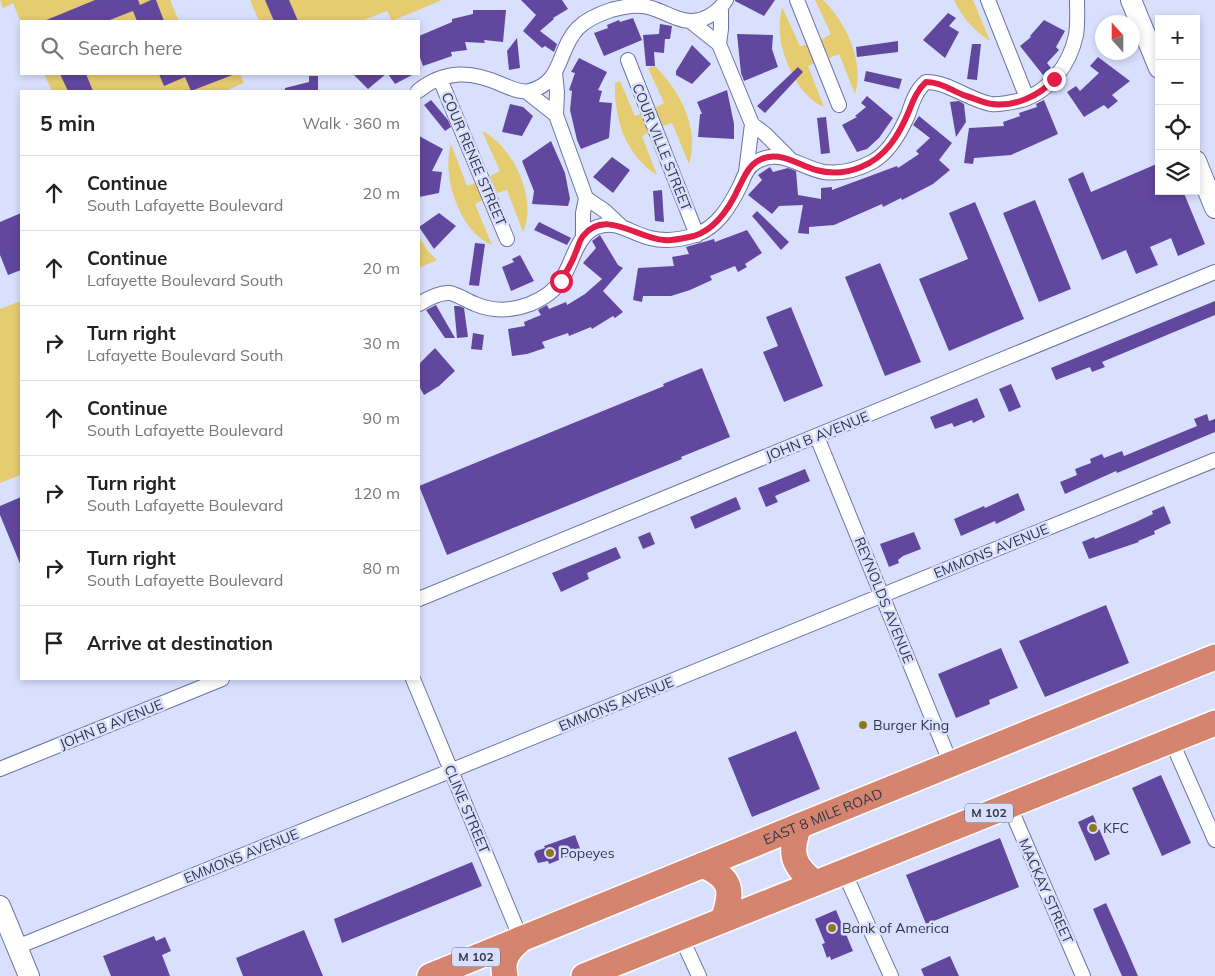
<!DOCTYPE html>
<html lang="en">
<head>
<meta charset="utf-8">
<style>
  :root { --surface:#fff; --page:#f2f2f2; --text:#222; --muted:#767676; --line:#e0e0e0 }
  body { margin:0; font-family:Mulish,sans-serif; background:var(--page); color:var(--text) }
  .controls { position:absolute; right:15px; top:15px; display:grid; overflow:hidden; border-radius:0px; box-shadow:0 2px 8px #0003 }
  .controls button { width:45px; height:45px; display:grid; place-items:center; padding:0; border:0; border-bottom:1px solid var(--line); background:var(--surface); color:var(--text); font:25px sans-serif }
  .compass { position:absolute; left:1095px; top:15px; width:45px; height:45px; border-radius:50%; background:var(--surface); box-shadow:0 2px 8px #0003; rotate:339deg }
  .stop { position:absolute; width:15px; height:15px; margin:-11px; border:4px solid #e11d48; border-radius:50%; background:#fff }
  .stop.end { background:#e11d48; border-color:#fff; box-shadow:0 1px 5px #0008 }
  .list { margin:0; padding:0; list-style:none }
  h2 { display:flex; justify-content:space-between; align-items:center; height:65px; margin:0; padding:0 20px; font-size:21px }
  h2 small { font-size:16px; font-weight:400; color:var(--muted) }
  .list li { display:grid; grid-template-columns:32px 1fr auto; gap:15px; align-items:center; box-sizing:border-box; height:75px; padding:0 20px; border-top:1px solid var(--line) }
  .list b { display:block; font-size:19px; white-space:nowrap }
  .list p { margin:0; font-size:16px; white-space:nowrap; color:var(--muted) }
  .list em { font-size:16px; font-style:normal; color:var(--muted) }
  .icon { flex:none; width:28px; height:28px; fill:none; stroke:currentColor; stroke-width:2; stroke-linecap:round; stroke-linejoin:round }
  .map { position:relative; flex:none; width:1215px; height:976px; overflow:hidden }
  .search { position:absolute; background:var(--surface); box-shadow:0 2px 8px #0003; left:20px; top:20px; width:400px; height:55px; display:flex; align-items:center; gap:12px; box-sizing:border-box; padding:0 18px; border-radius:0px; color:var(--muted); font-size:19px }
  .panel { position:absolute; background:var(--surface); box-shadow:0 2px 8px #0003; left:20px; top:90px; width:400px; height:590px; border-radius:0px }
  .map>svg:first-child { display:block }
  .green { fill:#e5cc71 }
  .building { fill:#62479e }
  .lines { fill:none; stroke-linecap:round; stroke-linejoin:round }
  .street-casing { stroke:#6b74a0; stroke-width:16 }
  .secondary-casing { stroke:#6b74a0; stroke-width:22 }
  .highway-casing { stroke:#fff; stroke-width:28 }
  .street { stroke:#fff; stroke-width:14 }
  .secondary { stroke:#fff; stroke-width:20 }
  .highway { stroke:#d5846f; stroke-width:25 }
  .route { stroke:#e11d48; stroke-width:6 }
  .poi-dot { fill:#8e781d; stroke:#d9e0fe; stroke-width:2 }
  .labels { text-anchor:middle; stroke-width:5; stroke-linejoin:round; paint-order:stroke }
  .shield { fill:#d9e0fe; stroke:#63687f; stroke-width:1 }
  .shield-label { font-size:12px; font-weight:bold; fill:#313548 }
  .street-label { font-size:14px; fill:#313548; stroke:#d9e0fe }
  .poi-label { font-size:14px; fill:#313548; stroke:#d9e0fe; text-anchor:start }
</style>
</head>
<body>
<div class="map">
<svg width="1215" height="976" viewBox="0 0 1215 976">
  <rect width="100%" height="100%" fill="#d9e0fe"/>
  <path class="green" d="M0,0H170L179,21H21V23L13,3L3,8Z
    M250,0H442L392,21L387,11L361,21H259Z
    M815,0H823C846,22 865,62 855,94L839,54L829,58L821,40L831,34Z
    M954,0H973L990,41C974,31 962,17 954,0Z
    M782,7L800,46L811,44L818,62L808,66L824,107C800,98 782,59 780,35C779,25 780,16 782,7Z
    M655,66C680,91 700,128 689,164L672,123L663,126L655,108L664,103L648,68Z
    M44,74H240L244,83L225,91H52Z
    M620,81L635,116L644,113L652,131L642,136L657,175C625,154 614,119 615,83Z
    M482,131C513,146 538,199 523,232L507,190L497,193L490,176L500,171Z
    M451,144L467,186L478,182L485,199L475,204L492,245C460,232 441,176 451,144Z
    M419,237L428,251L437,260L419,268Z
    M21,301V475L0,483V309Z"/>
  <path class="building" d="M95,0H138L140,5L151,0H156L164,21H137L133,11L107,21H44Z
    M265,0H289L298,21H274Z
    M521,0H562L568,9L553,18L554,19L540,31L557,44L554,52L545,46L542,48L523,31L536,15Z
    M735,0H775L764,16L735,1Z
    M473,10H506L503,42L484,40L485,43L465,42L467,50L451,52L452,56L423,66L419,55V36L452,22V19L473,14Z
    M948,13L956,18L949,26L959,32L945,58L923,40Z
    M633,18L642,40L604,56L594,33L608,28L607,25L619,20L620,22Z
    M1044,20L1065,31L1056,47L1059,50L1047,63L1051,68L1043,75L1020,46L1031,37L1030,36Z
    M660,24L672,26L670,39H665L664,53L654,52L655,66H646L643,35L659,34Z
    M737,34L773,35L772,49L778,67L744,81L741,73Z
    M517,38L520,68L509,70L507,51Z
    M898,41V52L857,57L856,47Z
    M972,44H981L977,80L967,79Z
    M692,45L711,64L692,84L676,75V71Z
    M1098,57L1130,81L1112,95L1118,101L1108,109L1104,105L1084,117L1067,92L1076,86L1080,91L1099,73L1090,66Z
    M579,58L607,72L598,90L602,91L599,102L612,103L609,138L581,149L577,140L570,110L572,91L569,90L575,73L571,72Z
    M798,67L803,72L765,113L757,106Z
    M866,71L902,79L899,89L864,81Z
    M60,74H86L93,91H68Z
    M159,74H235L191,91L185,77L164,86Z
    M353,74H386L368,89Z
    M388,74H414L395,84Z
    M309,76H318V91H285V88L309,82Z
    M727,90L734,124V139L698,137L700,114H702L697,102Z
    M867,96L893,118L879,138L867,149L857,152L842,125L857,117L855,116L866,107L861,103Z
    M431,100L448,120L451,127L445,131L424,105Z
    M1044,100L1058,134L1011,155L974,158L973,164L964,163L969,128L1004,126L1003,122L1020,116L1019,113L1037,107L1036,104Z
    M959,101L964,104L966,122L956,137L950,102Z
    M510,104L523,107L533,116L522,136L502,132Z
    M919,116L952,143L939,160L950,170L933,184L902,200L901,198L883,207L882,204L834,225L809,227V234L798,233L803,205L779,206L772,214L748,195L762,180L758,175L770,167L773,172L788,168L796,171L798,195L821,199V188L832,187V190L897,166L898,168L919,154L916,151L930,138L913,125Z
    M826,117L830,153L821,154L817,118Z
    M419,136L443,149L432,171L442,172L439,193L419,197Z
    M551,141L565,173L570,199L568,206L532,204L534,191L522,161Z
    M612,157L630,170L613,193L593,177Z
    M1159,163V191H1183L1205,244L1178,256L1171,238L1150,247L1158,265L1136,274L1126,250L1102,260L1068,179L1083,172L1091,192Z
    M662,190L664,222L655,221L653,191Z
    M1035,200L1071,289L1039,302L1003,213Z
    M975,202L1024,319L949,351L919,279L968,259L949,213Z
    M757,211L789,242L781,250L752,216Z
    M21,213V270L8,275L0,255V222Z
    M439,213L456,226L434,249L419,227Z
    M539,222L571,238L567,245L534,230Z
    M747,230L762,253L745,264L747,267L738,272L735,266L710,276L712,280L690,290L671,296H643L642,302L633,300L638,268L674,266L672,257L689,254L686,247L714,239L715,242Z
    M600,235L618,265L623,268L603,291L623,312L615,318L613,316L592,329L591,327L569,336L568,333L542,342L545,348L527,354L512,356L508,329L525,326L524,322L541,315L538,310L547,305L549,309L566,302L567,305L585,294L602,279L583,263L596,248L592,241Z
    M475,243L485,244L479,286L469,285Z
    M520,255L534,281L511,291L502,267L514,262L512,259Z
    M880,263L921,362L885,376L845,277Z
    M1215,301V315L1102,362L1105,367L1092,372L1090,367L1056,380L1051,368Z
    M436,305L455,338H445L426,310Z
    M454,306H459L464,308L468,337L457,338Z
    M791,307L823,386L784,402L763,352L778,346L766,317Z
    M473,333L484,335L482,350L471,349Z
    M435,348L455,371L439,386L424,395L419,386V364Z
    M702,368L730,437L681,457L682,459L447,555L419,486L664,386L663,384Z
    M1011,384L1021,407L1009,412L999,389Z
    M977,398L985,417L973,423L972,420L954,427L952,423L935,429L930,417Z
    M1207,414L1209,421L1215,419V432L1117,473L1116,471L1065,494L1060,482L1077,475L1075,469L1091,463L1090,459L1102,454L1104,458L1122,451L1124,456L1197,426L1194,419Z
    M805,469L810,481L775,496L778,502L766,507L758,488Z
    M1018,493L1025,510L996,524L995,521L961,536L954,519L984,506L985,508Z
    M21,497V566L0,515V506Z
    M736,497L741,509L695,529L690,517Z
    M1164,506L1171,523L1154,531L1155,534L1138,541L1139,542L1089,559L1082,542L1094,537L1095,539L1136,522L1153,514L1152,511Z
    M650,532L655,544L643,549L638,537Z
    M914,532L921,549L903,556L898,560L899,563L889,567L880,544Z
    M616,547L621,558L587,573L589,579L561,592L552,573Z
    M1106,605L1129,663L1045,697L1019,641Z
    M1001,648L1018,688L989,700L990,704L956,718L938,674Z
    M796,731L820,789L752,817L728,758Z
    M1161,775L1191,843L1162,856L1132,788Z
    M1093,815L1110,854L1095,861L1078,822Z
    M575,835L581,851L549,864L548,861L538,863L534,854L536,851L545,848L544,846Z
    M1000,838L1019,887L926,924L906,875Z
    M472,862L482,886L342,943L334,919Z
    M1106,903L1126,948L1138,976H1122L1110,949L1093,909Z
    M836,910L853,951L831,960L830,956L827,958L822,944L825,943L815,919Z
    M304,930L323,976H243L236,958Z
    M154,936L156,941L165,937L171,951L162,955L170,976H111L103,956Z
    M950,956L959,976H924L921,969Z"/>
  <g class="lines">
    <defs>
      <path id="street" d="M797,0L839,105
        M988,0L1027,98
        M690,21L719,44L752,124L765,134L791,160
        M719,44L721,29V8
        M628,60L697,235
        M555,73L557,92L556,115L586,198L605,211L622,227
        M440,79L507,239
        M418,91C445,69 473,71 503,85C511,88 520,93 529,91C564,83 557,49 578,28C587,19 599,14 611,10C624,7 635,4 648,7C668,12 682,26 703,19C713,15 720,10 726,0
        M527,92L556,115
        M746,172L752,124
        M583,237V213L586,198
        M419,304C427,299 440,292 450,293C459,295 467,301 475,304C494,312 511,311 530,304C542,299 555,291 562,279C573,262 577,234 597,227C616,219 632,234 650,238C666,242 680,240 695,235C717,228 730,206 740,186C744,177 747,167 756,162C780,147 801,168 824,172C841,174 857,170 872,162C889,153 900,133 908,115C912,103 916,90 926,82C949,82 969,100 991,104C1001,105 1012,102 1022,100C1050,91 1070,64 1076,35C1078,23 1077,11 1077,0
        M817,437L951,764
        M419,599L1215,272
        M413,679L521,939
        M1171,740L1215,840
        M0,769L222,679
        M1009,805L1083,976
        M844,872L891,976
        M681,937L699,976
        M17,947L1215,460"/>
      <path id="secondary" d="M1131,0L1159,68
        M1196,161L1215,208
        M0,906L29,976"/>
      <g id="highway">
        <path d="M799,826C789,853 792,865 815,883"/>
        <path d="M703,865C733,879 733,891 723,920"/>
        <path id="s1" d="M430,976L1215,657"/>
        <path d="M505,976C501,958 509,950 521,939"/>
        <path d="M584,976L1215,723"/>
      </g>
    </defs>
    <use href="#street" class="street-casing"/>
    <use href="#secondary" class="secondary-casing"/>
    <use href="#highway" class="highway-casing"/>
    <use href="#street" class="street"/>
    <use href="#secondary" class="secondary"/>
    <use href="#highway" class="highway"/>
  </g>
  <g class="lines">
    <path class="route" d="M561,281C566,272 572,263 575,254C578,248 579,241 583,236C605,208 638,239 664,240C674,241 684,238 694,236C716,229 730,207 739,187C744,178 747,168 756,162C776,148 796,164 816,170C831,174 847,173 861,167C886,157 899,135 909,111C913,101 917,90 926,82C941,82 952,91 966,96C974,98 983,103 992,104C1014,107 1040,96 1054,79"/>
  </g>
  <g class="poi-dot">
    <circle cx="863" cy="725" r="5"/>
    <circle cx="1093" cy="828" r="5"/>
    <circle cx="550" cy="853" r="5"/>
    <circle cx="832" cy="928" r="5"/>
  </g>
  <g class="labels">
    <g class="shield">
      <rect x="965" y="803.5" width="48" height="19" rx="4"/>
      <rect x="452" y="947.5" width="48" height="19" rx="4"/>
    </g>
    <g class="shield-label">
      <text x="989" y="817">M 102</text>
      <text x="476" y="961">M 102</text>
    </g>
    <g class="street-label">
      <text transform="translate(662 147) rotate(68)" y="5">COUR VILLE STREET</text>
      <text transform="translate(474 159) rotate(67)" y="5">COUR RENEE STREET</text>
      <text transform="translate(817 436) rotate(-22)" y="5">JOHN B AVENUE</text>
      <text transform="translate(991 551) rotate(-22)" y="5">EMMONS AVENUE</text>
      <text transform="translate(884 600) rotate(68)" y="5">REYNOLDS AVENUE</text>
      <text transform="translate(616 704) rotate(-22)" y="5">EMMONS AVENUE</text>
      <text transform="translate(111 724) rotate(-22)" y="5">JOHN B AVENUE</text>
      <text transform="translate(467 809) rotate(67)" y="5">CLINE STREET</text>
      <text dy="5" stroke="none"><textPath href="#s1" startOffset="424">EAST 8 MILE ROAD</textPath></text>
      <text transform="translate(241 856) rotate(-22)" y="5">EMMONS AVENUE</text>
      <text transform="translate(1046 891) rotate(66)" y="5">MACKAY STREET</text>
    </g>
    <g class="poi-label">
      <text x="873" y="730">Burger King</text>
      <text x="1103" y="833">KFC</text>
      <text x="560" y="858">Popeyes</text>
      <text x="842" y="933">Bank of America</text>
    </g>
  </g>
</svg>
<div class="controls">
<button>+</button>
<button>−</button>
<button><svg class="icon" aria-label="locate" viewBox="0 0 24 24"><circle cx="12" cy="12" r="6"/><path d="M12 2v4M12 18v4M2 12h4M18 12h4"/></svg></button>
<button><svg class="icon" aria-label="layers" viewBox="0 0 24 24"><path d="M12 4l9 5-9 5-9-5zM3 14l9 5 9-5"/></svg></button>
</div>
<svg class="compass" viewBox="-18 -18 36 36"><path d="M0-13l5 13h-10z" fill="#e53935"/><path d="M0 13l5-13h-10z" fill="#767676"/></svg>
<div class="stop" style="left:561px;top:281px"></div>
<div class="stop end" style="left:1054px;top:79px"></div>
<div class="search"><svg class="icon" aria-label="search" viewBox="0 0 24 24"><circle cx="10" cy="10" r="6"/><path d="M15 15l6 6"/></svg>Search here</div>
<section class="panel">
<h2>5 min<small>Walk · 360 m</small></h2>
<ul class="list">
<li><svg class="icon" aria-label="ahead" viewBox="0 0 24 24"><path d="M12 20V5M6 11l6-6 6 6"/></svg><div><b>Continue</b><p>South Lafayette Boulevard</p></div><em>20 m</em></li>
<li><svg class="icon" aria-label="ahead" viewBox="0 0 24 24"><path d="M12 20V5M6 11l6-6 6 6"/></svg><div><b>Continue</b><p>Lafayette Boulevard South</p></div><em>20 m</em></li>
<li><svg class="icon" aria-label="right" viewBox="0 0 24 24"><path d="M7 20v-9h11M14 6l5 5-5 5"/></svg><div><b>Turn right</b><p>Lafayette Boulevard South</p></div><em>30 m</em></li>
<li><svg class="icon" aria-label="ahead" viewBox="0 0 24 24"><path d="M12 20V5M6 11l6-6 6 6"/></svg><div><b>Continue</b><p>South Lafayette Boulevard</p></div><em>90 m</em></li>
<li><svg class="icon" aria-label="right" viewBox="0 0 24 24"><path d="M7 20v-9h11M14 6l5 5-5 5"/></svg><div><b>Turn right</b><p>South Lafayette Boulevard</p></div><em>120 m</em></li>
<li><svg class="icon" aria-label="right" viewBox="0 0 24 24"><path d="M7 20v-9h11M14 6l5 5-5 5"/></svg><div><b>Turn right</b><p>South Lafayette Boulevard</p></div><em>80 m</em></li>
<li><svg class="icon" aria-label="arrive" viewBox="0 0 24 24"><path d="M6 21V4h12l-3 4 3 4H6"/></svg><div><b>Arrive at destination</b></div></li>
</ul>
</section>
</div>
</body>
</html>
